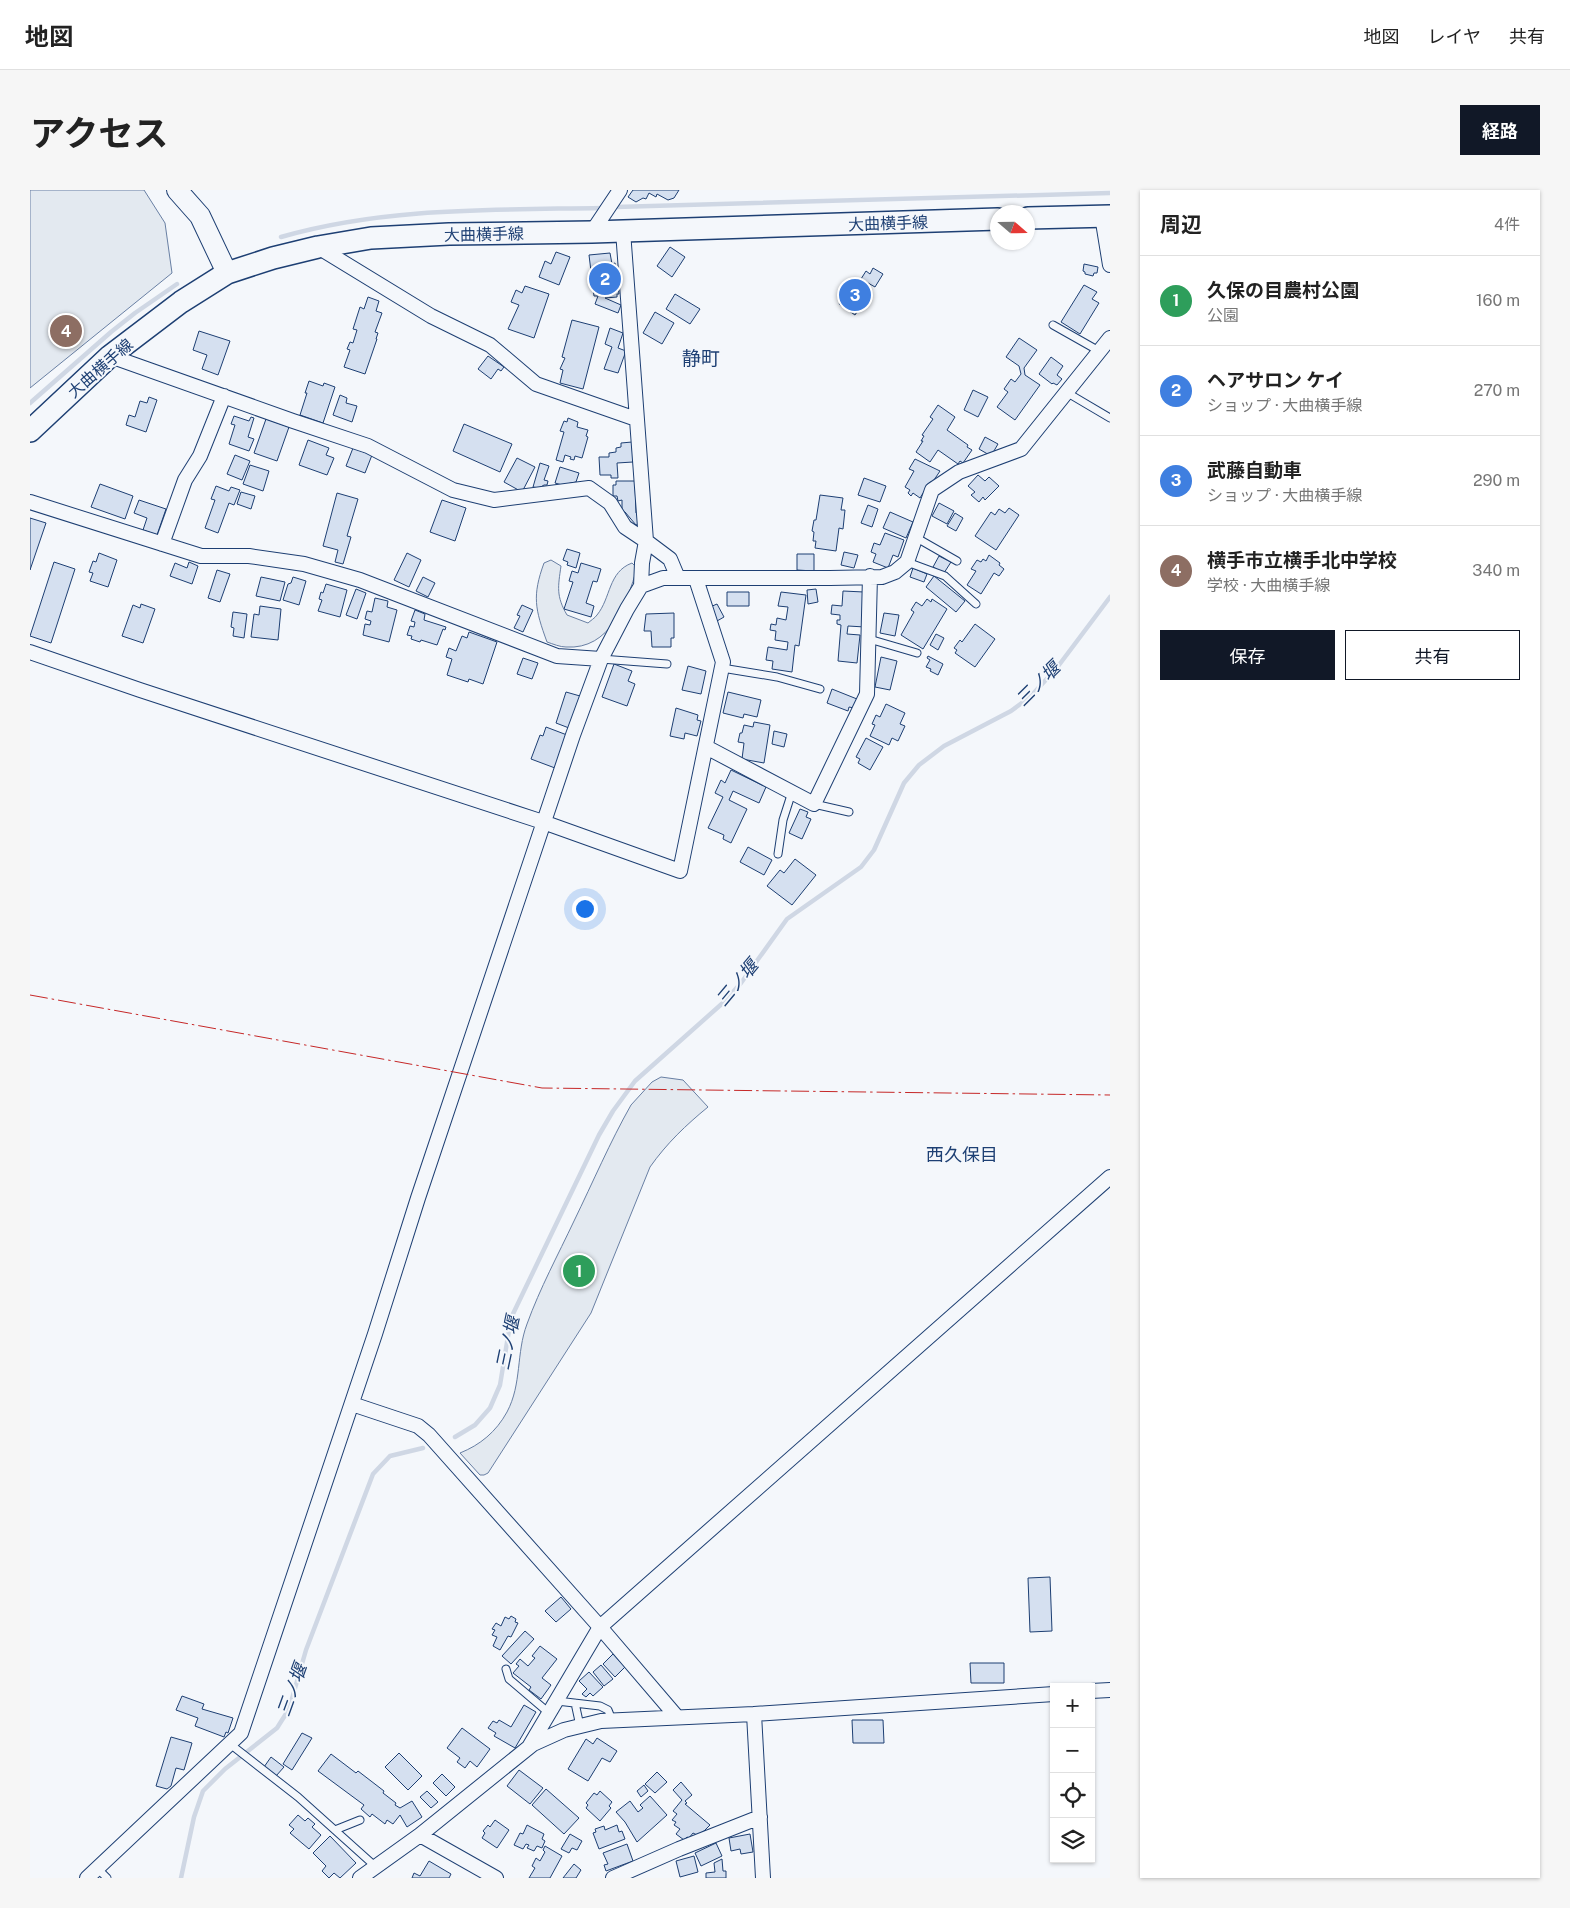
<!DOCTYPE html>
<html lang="ja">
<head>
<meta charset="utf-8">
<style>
  :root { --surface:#fff; --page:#f6f6f6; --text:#222; --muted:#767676; --line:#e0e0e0; --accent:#111827 }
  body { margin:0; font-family:"Public Sans","Noto Sans JP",sans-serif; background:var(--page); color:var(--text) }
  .controls { position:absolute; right:15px; bottom:15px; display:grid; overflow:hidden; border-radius:0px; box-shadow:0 1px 4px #0004 }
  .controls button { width:45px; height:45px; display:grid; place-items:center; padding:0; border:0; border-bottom:1px solid var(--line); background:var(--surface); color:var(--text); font:25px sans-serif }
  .compass { position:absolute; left:960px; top:15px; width:45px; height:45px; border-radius:50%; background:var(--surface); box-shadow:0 1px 4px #0004; rotate:110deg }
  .you { position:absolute; left:554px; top:718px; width:18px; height:18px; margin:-12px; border:4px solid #fff; border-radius:50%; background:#1a73e8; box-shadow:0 0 0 8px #1a73e833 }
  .badge { display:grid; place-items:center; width:32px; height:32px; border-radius:50%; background:var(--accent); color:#fff; font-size:16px; font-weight:700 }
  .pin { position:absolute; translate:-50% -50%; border:2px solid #fff; box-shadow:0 1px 5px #0006 }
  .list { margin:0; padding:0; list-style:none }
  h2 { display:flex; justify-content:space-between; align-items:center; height:65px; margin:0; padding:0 20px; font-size:21px }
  h2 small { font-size:16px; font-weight:400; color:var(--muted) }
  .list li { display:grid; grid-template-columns:32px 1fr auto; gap:15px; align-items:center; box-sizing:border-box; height:90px; padding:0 20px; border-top:1px solid var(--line) }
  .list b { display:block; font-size:19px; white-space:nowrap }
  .list p { margin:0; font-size:16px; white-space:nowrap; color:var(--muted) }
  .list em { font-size:16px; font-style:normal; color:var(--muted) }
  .actions { display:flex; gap:10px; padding:15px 20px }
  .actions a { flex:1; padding:11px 0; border:1px solid var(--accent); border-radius:0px; text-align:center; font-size:18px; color:var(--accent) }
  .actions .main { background:var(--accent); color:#fff }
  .icon { flex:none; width:28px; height:28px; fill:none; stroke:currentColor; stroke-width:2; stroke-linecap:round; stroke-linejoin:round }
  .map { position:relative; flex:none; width:1080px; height:1688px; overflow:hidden; border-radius:0px }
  header { display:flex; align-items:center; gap:30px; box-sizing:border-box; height:70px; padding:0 25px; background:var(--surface); border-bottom:1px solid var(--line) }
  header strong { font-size:24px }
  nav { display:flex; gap:28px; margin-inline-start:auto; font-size:18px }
  .intro { display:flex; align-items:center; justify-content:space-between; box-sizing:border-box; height:120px; padding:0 30px }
  h1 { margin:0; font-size:35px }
  .button { padding:12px 22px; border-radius:0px; background:var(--accent); color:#fff; font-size:18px; font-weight:700 }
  main { display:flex; gap:30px; padding:0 30px }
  aside { flex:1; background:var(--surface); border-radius:0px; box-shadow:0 1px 4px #0004 }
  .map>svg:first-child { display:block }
  .green { fill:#e3e9f0; stroke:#687fa3 }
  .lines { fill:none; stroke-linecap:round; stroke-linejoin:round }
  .stream { stroke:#cfd7e4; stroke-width:4.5 }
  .building { fill:#d5e0f0; stroke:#1d3f73 }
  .lane-casing { stroke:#1d3f73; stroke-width:9 }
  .street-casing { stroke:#1d3f73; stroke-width:16 }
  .secondary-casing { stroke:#1d3f73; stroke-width:22 }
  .primary-casing { stroke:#1d3f73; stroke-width:24 }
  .lane { stroke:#f4f7fb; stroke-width:7 }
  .street { stroke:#f4f7fb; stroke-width:14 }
  .secondary { stroke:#f4f7fb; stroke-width:20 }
  .primary { stroke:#f4f7fb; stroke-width:21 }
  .power { stroke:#c62828; stroke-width:1; stroke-dasharray:18 4 2.5 4; stroke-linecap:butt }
  .labels { text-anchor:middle; stroke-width:4; stroke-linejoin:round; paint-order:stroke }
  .street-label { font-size:16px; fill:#1d3f73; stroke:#f4f7fb }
  .water-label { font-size:18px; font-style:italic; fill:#1d3f73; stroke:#f4f7fb }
  .neighbourhood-label { font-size:18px; fill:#1d3f73; stroke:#f4f7fb }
  .quarter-label { font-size:19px; fill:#1d3f73; stroke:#f4f7fb }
</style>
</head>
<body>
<header>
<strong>地図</strong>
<nav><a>地図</a><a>レイヤ</a><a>共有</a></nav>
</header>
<div class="intro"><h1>アクセス</h1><a class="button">経路</a></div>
<main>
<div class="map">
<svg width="1080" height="1688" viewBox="0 0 1080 1688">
  <rect width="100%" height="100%" fill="#f4f7fb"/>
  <path class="green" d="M0,0H114L135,33L142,83L0,198Z
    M521,370L531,376C528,397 526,406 537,425L558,433C560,431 565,428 567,425C581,408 578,382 602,373L607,378C597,413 580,460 536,457C530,457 523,454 517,452C505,419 502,406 514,373Z
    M631,887L653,890L678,917C656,935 637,953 620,977L561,1123L458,1283L454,1285H450L430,1263C450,1255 466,1242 477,1222C492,1194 486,1163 497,1134C510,1098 528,1065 544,1031C563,992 580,952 601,915L622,892Z"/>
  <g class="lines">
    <path class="stream" d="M586,17L1080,3
      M251,47C355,17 464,20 571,18
      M0,213L81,142L105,123L147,94
      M425,1247L445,1235L460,1218L470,1195L481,1128L569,945L583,921L605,891L695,811L711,793L757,729L831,677L844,660L874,593L889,575L914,556L981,521L1000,507L1026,479L1080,407
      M151,1688L164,1627L173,1601L195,1579L247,1538L259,1519L276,1460L343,1284L360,1266L393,1258"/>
  </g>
  <path class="building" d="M603,0H649L644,8L638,10L627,4L626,7L619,3L616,9L613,8L606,12L598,7Z
    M640,57L655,67L642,87L627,76Z
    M526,62L540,67L529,95L509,87L515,71L521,74Z
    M580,63L582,74L585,73L589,104H587V107L575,108L591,115L588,123L565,114L568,106H564L559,65Z
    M1054,74L1068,77L1067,83H1064L1063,86L1055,84V82L1053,81Z
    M843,78L853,84L845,97L831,89L836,81L840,84Z
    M822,90L840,102L825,125L809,114L812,110L810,109Z
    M1054,95L1067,102L1062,109L1069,113L1050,144L1031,132Z
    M495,96L519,104L504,148L478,139L489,115L481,112L486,100L492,103Z
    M645,104L670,119L660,134L636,119Z
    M338,107L349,111L346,121L352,123L345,142L348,143L346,149H347L335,184L314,177L320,160L317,159L320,152L323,153L327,140L323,139L330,117L334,119Z
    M625,122L644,133L632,154L613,143Z
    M542,130L569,137L553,199L530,193L533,180L530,179L535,168L532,167Z
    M580,138L593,143L588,158L596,161L588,183L574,179L582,157L575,154Z
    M169,141L200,151L188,185L172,179L177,165L163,160Z
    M989,148L1007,160L994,178L995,185L1010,195L985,230L967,217L978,202L974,199L981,189L985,192L991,184L989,176L976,167Z
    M458,166L474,177L471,181L468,179L461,189L448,179Z
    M1021,167L1033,176L1027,185L1032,189L1027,195L1023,193L1022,194L1009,184Z
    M279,191L293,196L294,193L305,197L293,233L270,225L277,203H275Z
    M943,200L958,207L948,227L934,220Z
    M310,205L317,208L316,213L327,216L322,232L303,225Z
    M119,207L127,210L116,242L96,235L99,225L105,227L110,211L117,213Z
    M908,215L925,227L917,240L938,255L937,257L942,260L933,273L930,271L928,274L908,260L900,272L886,262L893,251H891L894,246L892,245L903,229L900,227Z
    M204,226L219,231L221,227L224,228L218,247L224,249L219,261L199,254L205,235L201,234Z
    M538,228L548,232L547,237L558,240L556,246L558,247L552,268L545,266L544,270L540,269L541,267L535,265L533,272L526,270L534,242L530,241L534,231L537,232Z
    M236,229L259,237L247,271L224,263Z
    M434,234L482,254L470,282L423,261Z
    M955,247L968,254L961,266L949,259Z
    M278,250L299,258L296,265L304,268L297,285L269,275Z
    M602,252L603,272L587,273L588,288H581V285H570L569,267H579V263L586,262V258L591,257V253Z
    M323,258L342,265L335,283L316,276Z
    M205,265L220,271L212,290L197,284Z
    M487,268L505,277L492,302L474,292Z
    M885,269L910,281L902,293L900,292L890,308L883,303L881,306L878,303L880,300L875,297L884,281L879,279Z
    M510,273L519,276L514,290L518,291L517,295H514L509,298L503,297Z
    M220,275L239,281L233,301L213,294Z
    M530,277L549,283L546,292L532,295L525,293Z
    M948,285L955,291L959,287L969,296L955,310L953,307L949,312L941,305L945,302L938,296Z
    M834,288L856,296L850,312L828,305Z
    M586,291H605L606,323L608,324L609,334L606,335L595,322H592V310L588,311L587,306H583V295H586Z
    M70,294L103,306L95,329L61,317Z
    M186,296L199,301L201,297L210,300L204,315L199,313L188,343L175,338L185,310L181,309Z
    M211,302L225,306L221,319L207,314Z
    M307,303L328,309L317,346L321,347L313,374L305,372L308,360L293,356Z
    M790,305L813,308L811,320H815L813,339L809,338L806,361L785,358L786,351H783L784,342L782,341L784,330H786Z
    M109,310L136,319L127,345L113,340L117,328L104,323Z
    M412,310L436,318L425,351L400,342Z
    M909,313L924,321L917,334L902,326Z
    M838,315L848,319L842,337L831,333Z
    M979,318L989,325L966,360L945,346L961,322L965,325L969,319L975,323Z
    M860,322L883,332L876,348L853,338Z
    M925,323L933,328L926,341L917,336Z
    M0,328L16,333L0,380Z
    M855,343L874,350L868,367L863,365L858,378L843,372L846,364L841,362L844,353L850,355Z
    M537,359L550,363L546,378L537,375L538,372L533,370Z
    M814,362L828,365L824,378L811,375Z
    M69,363L87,370L78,397L60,391L63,383L59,382L63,371L66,372Z
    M377,363L391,370L379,397L364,390Z
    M767,364H784V381L767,380Z
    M959,365L970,373L969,375L974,379L969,386L964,383L951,404L937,395L946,381L941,379L947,370L951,372L953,369L956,371Z
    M909,366L921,372L914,383L903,377Z
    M24,372L45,379L21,453L0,446Z
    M159,372L168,376L162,394L140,386L145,373L157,378Z
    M551,373L571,379L567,392L563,391L556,413L564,416L561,427L534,419L543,392L539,391L542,381L548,383Z
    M883,378L897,384L894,392L880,387Z
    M187,380L200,384L190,412L178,408Z
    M904,386L935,411L926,422L896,397Z
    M231,387L255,392L250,411L226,406Z
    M263,387L276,391L269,415L253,410L258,394L261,393Z
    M393,387L405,393L398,407L386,401Z
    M296,394L317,400L310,427L288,421L292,410L289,409L291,402L293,403Z
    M326,399L336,403L327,429L316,425Z
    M786,399L788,412L778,414L777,400Z
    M813,401L834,402L835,437L818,436L817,444L830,445L827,473L808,471L811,435L807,434V430H810V425L801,424L802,415L812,416Z
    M697,402H719V416H697Z
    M751,402L776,405L769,456L765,455L762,482L742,479L743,471L736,470L738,457L757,460L758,452L745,450L746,441L740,440L741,434L746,435L747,428L756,430L758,417L748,416Z
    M345,408L358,411L357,417L367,420L359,452L333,445L335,434L340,435L341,431L335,429L337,421L342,422Z
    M897,409L901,412L902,409L917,419L893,459L871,445L884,422L881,420L886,412L892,416Z
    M111,414L125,419L113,453L92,446L103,415L110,418Z
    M687,414L694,427L687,431L680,417Z
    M492,415L503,420L493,442L484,438L490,426L487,425Z
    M230,416L251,419L248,450L221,447L224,424L229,425Z
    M385,420L395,424L394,430L416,437L415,440L413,439L407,455L391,450L390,452L381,449L382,446L377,445L380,436L384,437L385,432L381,431Z
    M203,422L217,424L214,448L203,446L204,438L201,437Z
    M644,423V448H641V457H622L621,441H614L616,424Z
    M854,423L869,425L865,446L850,443Z
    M945,434L965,449L945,477L925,463L927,460L924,458L930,450L932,452Z
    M439,442L467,452L453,494L439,489L438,492L417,485L422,469L416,467L419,458L426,461L432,446L437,448Z
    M906,444L914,448L908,460L900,455Z
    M898,466L913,474L908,485L900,481L901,479L896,477L900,470L897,468Z
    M851,467L867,471L860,500L845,497Z
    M493,468L508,473L502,489L487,484Z
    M584,474L602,481L598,491L605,494L597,516L572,507Z
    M658,476L676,481L671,504L652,500Z
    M802,499L827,509L824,518L819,517L818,521L797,513Z
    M536,502L550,506L539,538L526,533Z
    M698,502L731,510L727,527L714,524L713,528L693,523Z
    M856,514L875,523L870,534L875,536L868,551L862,548L859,555L840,546L845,535L842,534L846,525L850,527Z
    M646,518L668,525L667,530L671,531L667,546L655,543L654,549L640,546Z
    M724,532L740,535L734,573L712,569L714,553L708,552L710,543H712L714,535L723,537Z
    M516,537L537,545L525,578L501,569L510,545L513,546Z
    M744,541L757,544L754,557L742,554Z
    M836,548L853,557L840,580L828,573L830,569L826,567Z
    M701,580L736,597L729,613L703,601L699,610L717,619L701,653L693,649L694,645L678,638L693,607L685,603L691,590L695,593Z
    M770,619L778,622L776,627L781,629L772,649L759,643Z
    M718,657L742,670L734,685L710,672Z
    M765,669L786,685L762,715L737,696L750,680L754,683Z
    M1020,1387L1022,1441L1000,1442L998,1388Z
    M531,1407L541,1419L526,1432L515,1421Z
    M481,1426L486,1429L485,1432L488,1433L481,1447L478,1446L470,1460L463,1456L467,1447L462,1445L465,1440L462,1439L466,1433L471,1436L475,1427L479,1429Z
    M495,1441L504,1449L481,1474L472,1466Z
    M510,1456L527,1469L512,1488L521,1495L511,1509L499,1500L501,1497L483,1483L489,1476L486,1474L490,1469L498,1476L505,1468L502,1466Z
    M583,1464L595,1477L585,1487L573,1474Z
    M940,1473H974V1493H941Z
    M571,1475L583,1489L574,1496L563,1482Z
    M559,1482L573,1497L563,1506L560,1503L556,1507L552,1504L557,1499L549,1491Z
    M152,1506L174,1514L172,1519L203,1528L198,1543L196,1542L194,1547L165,1536L168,1528L146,1520Z
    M494,1515L506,1522L485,1558L464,1546L466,1543L458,1538L463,1531L467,1533L469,1530L481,1537Z
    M822,1530H853L854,1553H823Z
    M432,1538L460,1559L447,1577L440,1571L435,1578L427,1572L430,1568L417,1558Z
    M272,1543L282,1548L262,1580L253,1574Z
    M141,1547L162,1553L154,1580L146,1578L141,1596L137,1599L126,1596Z
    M567,1548L587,1561L580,1572L572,1568L558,1591L538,1579L556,1549L563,1554Z
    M369,1563L392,1586L378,1600L355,1577Z
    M301,1564L326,1583L328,1581L354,1601L353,1603L366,1613L365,1615L370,1618L382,1611L392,1627L377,1637L370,1625L363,1634L357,1630L355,1634L342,1624L340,1627L331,1619L334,1615L288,1581Z
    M241,1567L254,1577L246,1586L234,1577Z
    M489,1580L513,1598L500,1614L477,1596Z
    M627,1582L637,1592L625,1603L615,1594Z
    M412,1584L425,1597L416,1606L403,1593Z
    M651,1592L662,1605L655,1611L657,1613L655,1614L680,1635L674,1641L667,1645L663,1643L659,1648L657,1647L654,1650L646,1644L650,1639L644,1635L646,1632L642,1630L647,1624L643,1621L652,1610L643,1600Z
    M614,1595L618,1601L611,1607L607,1601Z
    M516,1599L549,1628L534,1644L502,1615Z
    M397,1601L408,1612L401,1618L390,1607Z
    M570,1601L582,1612L579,1616L581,1618L570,1631L556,1618L558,1615L556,1613L564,1603L567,1605Z
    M620,1606L637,1625L607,1652L595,1632L586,1622L600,1611L608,1622L613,1618L610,1615Z
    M268,1625L275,1631L278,1628L285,1634L282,1637L291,1645L279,1659L260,1643L264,1639L259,1635Z
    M465,1630L479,1640L467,1658L452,1648L455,1643L453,1641L458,1635L460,1637Z
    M497,1635L514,1644L512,1649L515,1651L512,1658L507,1656L504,1661L497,1658L499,1655L496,1654L493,1659L484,1655L490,1643L493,1644Z
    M587,1635L589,1642L592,1641L595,1649L569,1659L563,1643L566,1642L565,1639L574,1636L575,1640Z
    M540,1644L552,1651L547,1660L542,1658L539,1663L531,1659Z
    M720,1644L723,1662L711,1664L710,1659L701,1661L699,1648Z
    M300,1646L326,1673L310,1688L304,1683L299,1688L292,1681L296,1676L283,1663Z
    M686,1653L692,1666L671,1676L665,1663Z
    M597,1654L603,1671L576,1681L574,1675L578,1674L573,1663Z
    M515,1656L532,1666L520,1688H499L505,1678L502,1676L506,1668L510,1671L515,1662L513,1660Z
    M664,1666L668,1682L650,1687L646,1671Z
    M692,1669L693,1681H696V1688H676V1683L685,1682L684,1673Z
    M399,1671L421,1684L419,1688H382L384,1683L390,1686Z
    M544,1674L551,1680L546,1688H533Z"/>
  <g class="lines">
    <defs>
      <path id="lane" d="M1023,135L1069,161
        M1036,202L1080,228
        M885,347L927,371
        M877,372L915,386L946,414
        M839,449L887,463
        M571,469L637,474
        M692,478L747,487L790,499
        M784,614L819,622
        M748,664L753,630L762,602
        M476,1479L479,1489L519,1523
        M527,1511L570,1516L578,1520L582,1530
        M545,1513L550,1536
        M200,1554L268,1607L346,1677
        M305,1640L330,1630
        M67,1678L77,1688"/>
      <path id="street" d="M1072,26L1080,75
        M593,41L616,351L640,369L648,388
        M562,42L590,0
        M288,57L401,126L460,155L506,194L606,229
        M80,166L263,231L338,256L423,300L464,310L559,298L580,313L595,337L616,351L612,373L611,396
        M0,312L171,366H219L274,374L330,390L527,466L571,469
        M132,354L155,290L170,266L194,206
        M0,462L110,500L513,632L650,681L693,472L666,389
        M676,557L784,614L837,504L840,386
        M322,1214L388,1236L399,1245L570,1437L647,1527
        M1061,1501L1080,1500
        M724,1524L733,1688
        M499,1557L570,1437L1080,987
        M390,1645L466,1688
        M57,1688L211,1543L345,1144L388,1008L543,545L571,469L597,419L611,396L633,388H800L852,387L865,382L877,372L902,300L929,282L991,259L1080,148
        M330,1688L390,1645L503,1554L534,1540L571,1531L724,1524L1024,1504
        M583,1688L649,1659L730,1627"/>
      <path id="secondary" d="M147,0L170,26L197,83"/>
      <path id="primary" d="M998,28L1080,26
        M0,241L80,166L151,112L197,83L243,68L288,57L341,48L419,44L562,42L968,29"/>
    </defs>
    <use href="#lane" class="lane-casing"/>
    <use href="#street" class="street-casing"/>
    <use href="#secondary" class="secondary-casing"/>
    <use href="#primary" class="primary-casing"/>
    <use href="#lane" class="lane"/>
    <use href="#street" class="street"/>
    <use href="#secondary" class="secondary"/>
    <use href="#primary" class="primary"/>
    <path class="power" d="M0,805L512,898L1080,905"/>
  </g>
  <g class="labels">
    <g class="street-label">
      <text transform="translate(858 33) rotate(-2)" y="6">大曲横手線</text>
      <text transform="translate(454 44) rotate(-1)" y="6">大曲横手線</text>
      <text transform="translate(70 178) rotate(-41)" y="6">大曲横手線</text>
    </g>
    <g class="water-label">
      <text transform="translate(1008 494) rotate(-45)" y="6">三ノ堰</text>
      <text transform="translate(707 793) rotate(-50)" y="6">三ノ堰</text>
      <text transform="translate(478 1153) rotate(-78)" y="6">三ノ堰</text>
      <text transform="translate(262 1500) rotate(-70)" y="6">三ノ堰</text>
    </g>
    <g class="neighbourhood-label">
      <text x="932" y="971">西久保目</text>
    </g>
    <g class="quarter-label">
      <text x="671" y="175">静町</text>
    </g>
  </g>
</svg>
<div class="controls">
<button>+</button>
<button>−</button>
<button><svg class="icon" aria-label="locate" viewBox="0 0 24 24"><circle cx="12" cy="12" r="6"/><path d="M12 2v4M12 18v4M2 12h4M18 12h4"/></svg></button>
<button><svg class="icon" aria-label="layers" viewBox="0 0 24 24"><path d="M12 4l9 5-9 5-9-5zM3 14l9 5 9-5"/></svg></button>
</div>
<svg class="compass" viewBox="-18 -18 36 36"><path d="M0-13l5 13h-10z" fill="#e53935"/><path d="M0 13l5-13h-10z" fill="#767676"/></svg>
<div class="you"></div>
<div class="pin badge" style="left:549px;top:1081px;background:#2e9e5b">1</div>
<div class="pin badge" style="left:575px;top:89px;background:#3f7fe0">2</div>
<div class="pin badge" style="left:825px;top:105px;background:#3f7fe0">3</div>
<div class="pin badge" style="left:36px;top:141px;background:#8d6e63">4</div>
</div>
<aside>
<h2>周辺<small>4件</small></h2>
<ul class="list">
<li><span class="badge" style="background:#2e9e5b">1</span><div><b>久保の目農村公園</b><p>公園</p></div><em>160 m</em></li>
<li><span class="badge" style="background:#3f7fe0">2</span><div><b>ヘアサロン ケイ</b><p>ショップ · 大曲横手線</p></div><em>270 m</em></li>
<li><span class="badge" style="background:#3f7fe0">3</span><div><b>武藤自動車</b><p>ショップ · 大曲横手線</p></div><em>290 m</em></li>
<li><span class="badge" style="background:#8d6e63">4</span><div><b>横手市立横手北中学校</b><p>学校 · 大曲横手線</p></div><em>340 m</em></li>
</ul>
<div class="actions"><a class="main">保存</a><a>共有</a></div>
</aside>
</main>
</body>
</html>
